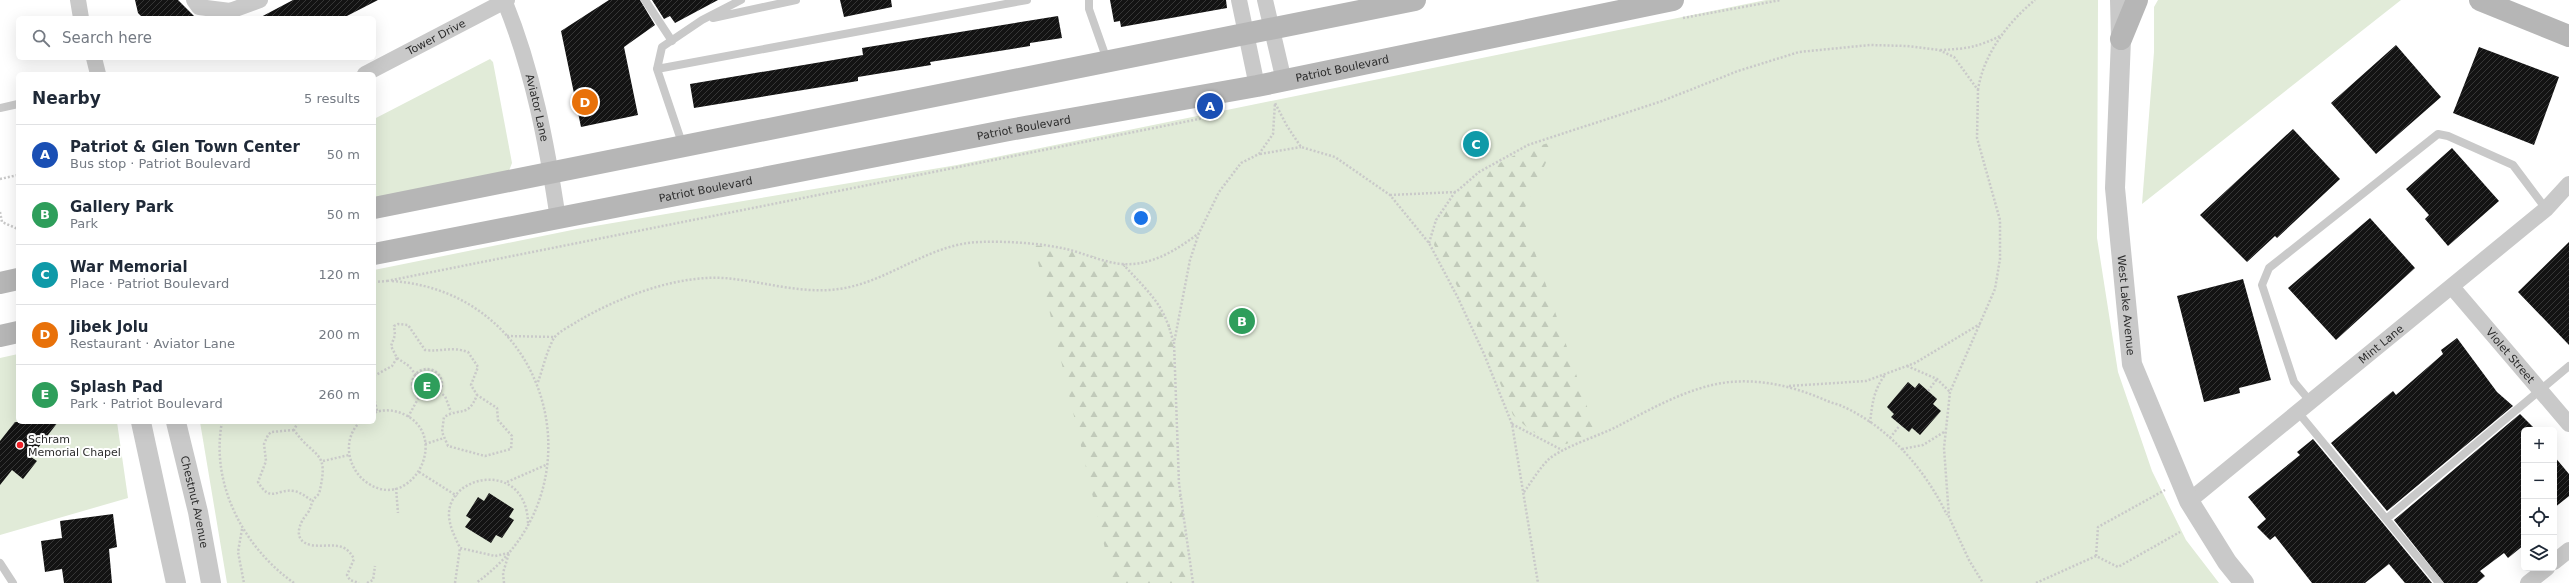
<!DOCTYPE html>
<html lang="en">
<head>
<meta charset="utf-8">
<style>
  :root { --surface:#fff; --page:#f6f6f7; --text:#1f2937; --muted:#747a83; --line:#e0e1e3; --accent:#ef2127 }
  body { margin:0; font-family:"DejaVu Sans",sans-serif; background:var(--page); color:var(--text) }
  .controls { position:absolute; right:12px; bottom:12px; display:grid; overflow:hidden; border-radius:6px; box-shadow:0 4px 16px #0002 }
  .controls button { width:36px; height:36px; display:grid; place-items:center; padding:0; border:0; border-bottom:1px solid var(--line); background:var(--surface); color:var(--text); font:20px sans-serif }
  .you { position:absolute; left:1141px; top:218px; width:14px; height:14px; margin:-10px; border:3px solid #fff; border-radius:50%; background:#1a73e8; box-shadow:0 0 0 6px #1a73e833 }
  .badge { display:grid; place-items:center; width:26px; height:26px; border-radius:50%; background:var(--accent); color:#fff; font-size:13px; font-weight:700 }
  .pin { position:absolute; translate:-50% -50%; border:2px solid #fff; box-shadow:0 1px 4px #0006 }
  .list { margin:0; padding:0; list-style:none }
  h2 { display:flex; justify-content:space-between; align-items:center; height:52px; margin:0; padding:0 16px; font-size:17px }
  h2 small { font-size:13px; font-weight:400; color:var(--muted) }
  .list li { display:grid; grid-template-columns:26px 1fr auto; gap:12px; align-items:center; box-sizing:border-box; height:60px; padding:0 16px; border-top:1px solid var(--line) }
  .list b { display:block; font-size:15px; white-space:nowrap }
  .list p { margin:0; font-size:13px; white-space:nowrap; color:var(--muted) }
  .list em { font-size:13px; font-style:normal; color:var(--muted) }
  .icon { flex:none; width:22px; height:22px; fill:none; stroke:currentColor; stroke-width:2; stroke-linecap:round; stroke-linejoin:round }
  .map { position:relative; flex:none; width:2569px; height:583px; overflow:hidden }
  .search { position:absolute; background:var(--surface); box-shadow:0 4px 16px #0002; left:16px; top:16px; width:360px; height:44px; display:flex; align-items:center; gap:10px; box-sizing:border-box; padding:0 14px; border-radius:6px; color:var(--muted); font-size:15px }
  .panel { position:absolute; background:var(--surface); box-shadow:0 4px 16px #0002; left:16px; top:72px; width:360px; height:352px; border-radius:6px }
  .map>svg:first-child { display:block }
  .green { fill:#e1ebd8 }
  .forest { fill:url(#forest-firs) }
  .building { fill:url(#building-hatch) }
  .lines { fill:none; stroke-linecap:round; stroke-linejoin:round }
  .path { stroke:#c9c9c9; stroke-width:2.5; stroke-dasharray:2 2; stroke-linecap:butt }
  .service { stroke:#c9c9c9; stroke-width:8 }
  .minor { stroke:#c9c9c9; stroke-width:16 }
  .tertiary { stroke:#c9c9c9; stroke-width:20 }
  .secondary { stroke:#b6b6b6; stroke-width:22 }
  .poi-dot { fill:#ef2127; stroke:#fff; stroke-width:1.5 }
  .labels { text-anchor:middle; stroke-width:4; stroke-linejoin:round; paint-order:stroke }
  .street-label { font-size:11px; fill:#2c2c2c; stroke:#fff }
  .poi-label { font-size:11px; fill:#2c2c2c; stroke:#fff; text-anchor:start }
</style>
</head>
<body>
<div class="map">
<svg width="2569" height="583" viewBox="0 0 2569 583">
  <defs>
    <pattern id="forest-firs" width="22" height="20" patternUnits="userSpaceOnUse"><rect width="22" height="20" fill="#e1ebd8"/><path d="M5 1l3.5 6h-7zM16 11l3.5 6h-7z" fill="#c1caba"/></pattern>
    <pattern id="building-hatch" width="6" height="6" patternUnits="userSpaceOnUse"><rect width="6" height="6" fill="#131313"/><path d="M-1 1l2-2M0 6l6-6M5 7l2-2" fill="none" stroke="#363636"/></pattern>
  </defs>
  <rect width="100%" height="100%" fill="#fff"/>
  <path class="green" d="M1766,0H2098L2097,238L2118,372L2152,471L2186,540L2219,583H227L200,422H374V270L577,229L957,165Z
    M2158,0H2401L2142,204L2154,52V7Z
    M490,59L493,62L512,163L507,176L374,199V119Z
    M18,354V422H117L128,498L0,535V358Z"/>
  <path class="forest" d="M1556,141L1522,214L1596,433L1566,444L1550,440L1531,431L1513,415L1470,309L1434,245C1437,232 1440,221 1447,210C1469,174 1516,151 1556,141Z
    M1034,245L1064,249L1123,264L1157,301L1168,319L1174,343L1179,484L1193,583H1113Z"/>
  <path class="building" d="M135,0H178L196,18H143L138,13Z
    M293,0H378L343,18H259Z
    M609,0H640L655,25L624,47L638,115L581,127L561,31Z
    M652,0H718L675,23L670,16L664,19Z
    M840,0H891L892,7L844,17Z
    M1110,0H1226L1227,8L1121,27L1120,21L1114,22Z
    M1058,16L1062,38L1030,43V46L930,62L931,65L858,77V81L694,108L690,84L863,55L862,48Z
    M2396,45L2441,97L2376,154L2331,103Z
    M2479,47L2559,77L2534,145L2453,113Z
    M2293,129L2340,179L2277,238L2275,236L2247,262L2200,215Z
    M2452,148L2499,201L2448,246L2425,219L2429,215L2406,189Z
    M2370,218L2415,268L2336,340L2288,288Z
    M2569,242V345L2518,292Z
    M2243,279L2271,380L2239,388L2240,393L2204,402L2177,296Z
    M2457,338L2497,392L2513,406L2387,511L2331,443L2393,391L2396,395L2443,354L2441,350Z
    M1908,382L1915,388L1919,383L1937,399L1933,404L1941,411L1920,435L1912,428L1909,432L1891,417L1894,414L1887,407Z
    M2520,414L2536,430H2524V545L2508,558L2504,553L2480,571L2485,576L2477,583H2444L2394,520Z
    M15,422H58L31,457L37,461L23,479L12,470L0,485V441Z
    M2313,439L2382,522L2432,583H2405L2389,564L2365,583H2312L2275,536L2270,540L2257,527L2266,519L2248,497L2300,455L2297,452Z
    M2554,456L2569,474V496L2554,508Z
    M489,493L514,509L509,517L514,520L502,538L496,535L491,543L465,527L471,519L466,516L478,497L484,501Z
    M113,514L117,547L109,549L112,583H64L62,569L45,572L41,541L62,538L60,521Z"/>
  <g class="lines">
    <path class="path" d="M1683,18L1781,0
      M1940,50C1966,49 1979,47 2002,35
      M1978,90C1983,55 2008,22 2035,0
      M1260,154L1301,147
      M0,179L18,175
      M1390,195L1456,192L1479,172L1528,145L1662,101L1738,71L1799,52L1870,45L1907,46L1939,50L1954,57L1978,90L1977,138L2000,220V259L1995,289L1950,392L1944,448L1949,517L1969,560L1983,583
      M0,212L2,222L18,229
      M1429,243L1436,220L1455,192
      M1123,264C1148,292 1164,303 1173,341
      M387,281L1214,116
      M392,281C552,292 605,491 476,583
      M374,282L387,281
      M507,336L555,337
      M397,358L409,366L416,375
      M1907,366L1937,379L1950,392
      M412 384a15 15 0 1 1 30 0a15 15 0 1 1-30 0Z
      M374,376L392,366L397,358L391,346L395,335L394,326L398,324L408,325L425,350C442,352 451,346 468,352L478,367L471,385L477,395C468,418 461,407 444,417L442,432L448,446L485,456L511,449L512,436L498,420L497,408L477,395
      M538,382C543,368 547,350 554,338C559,331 571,326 578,321C621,296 683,272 734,279C768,283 804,294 839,289C889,282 928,244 979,242C1007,241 1039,243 1066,249C1084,253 1104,263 1123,264C1151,266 1177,250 1199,233
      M1789,386L1866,381L1915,363L1980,324
      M1928,391L1937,379
      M439,392L445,396L451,412
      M374,397L377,411
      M408,417L419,397
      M222,422C210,484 244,548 294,583
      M298,422L294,430C315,460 330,449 319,494C309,502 313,506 307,514C299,523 292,541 311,545C328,548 344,539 354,559L347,575L350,580L359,583
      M360,422C341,440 348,471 369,484C413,512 453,433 401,413C393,410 382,409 374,413
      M1870,423C1872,404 1874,389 1885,375
      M1512,424L1562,450
      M294,430L271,432L268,435L264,444L266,461L258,482C271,504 277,488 294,491C300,492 305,496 311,500
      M1890,438L1900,425
      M425,444L444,438
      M1902,449L1923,445L1944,432
      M323,461L349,455
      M419,472L457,496
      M507,482L548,464
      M396,488L398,513
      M1524,492C1532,481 1539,469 1548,460C1562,447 1599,436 1618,426C1653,408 1691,386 1730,382C1763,379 1795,387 1825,400C1831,403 1838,404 1844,407C1890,428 1926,471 1947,515
      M242,529L238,552L244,583
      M509,553L495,556L460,548C455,537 450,528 449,516C447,473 529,459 528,526
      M2096,556L2098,527L2165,490
      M367,583L373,580L375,566
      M455,583L460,548
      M504,583L503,573L509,553
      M1193,583L1179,484L1174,343L1190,260L1199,233L1219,192L1241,163L1259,154L1273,134L1275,103L1287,126L1301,147L1335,157L1390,195L1429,243L1458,298L1484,354L1512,424L1538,583
      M2036,583L2096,556L2118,567L2180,532"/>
    <path class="service" d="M645,0L672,41
      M1089,0V9L1107,60
      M713,18L796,0
      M657,69L1027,0
      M0,108L18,104
      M683,146L657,69L662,47L702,20L741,0
      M2310,401L2294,382L2262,285L2269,268L2438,134L2448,136L2513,165L2546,209
      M2297,411L2439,583
      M2386,519L2569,366
      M0,563L13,583"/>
    <g class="minor">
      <path d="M78,0L81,18"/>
      <path d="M194,0L199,7L230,11L260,0"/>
      <path id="s1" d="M504,0C533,70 547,145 558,219"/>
      <path d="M1239,0L1257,86"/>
      <path d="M1265,0L1284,81"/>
      <path d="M94,58L98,74"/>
      <path id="s2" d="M365,74L507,0"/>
      <path id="s3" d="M2452,287L2569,424"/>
      <path id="s4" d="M2189,501L2546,209L2569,184"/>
      <path d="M2554,562L2569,550"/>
      <path d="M2528,583L2547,568"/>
    </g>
    <g class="tertiary">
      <path id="s5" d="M2120,0L2121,39L2115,188L2132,364L2189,501L2227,562L2244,583"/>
      <path d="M141,422L176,583"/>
      <path id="s6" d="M176,422L198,512L211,583"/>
    </g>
    <g class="secondary">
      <path d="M2480,0L2569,36"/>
      <path d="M2121,39L2137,0"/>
      <path d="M374,208L1415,0"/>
      <path id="s7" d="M374,254L1009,130L1257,86L1673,0"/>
      <path d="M0,283L18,279"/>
      <path d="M0,336L18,332"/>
    </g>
  </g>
  <circle class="poi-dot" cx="20" cy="445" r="4"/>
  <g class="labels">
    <g class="street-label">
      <text dy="4" stroke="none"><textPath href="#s2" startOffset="80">Tower Drive</textPath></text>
      <text dy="4" stroke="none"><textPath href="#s7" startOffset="986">Patriot Boulevard</textPath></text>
      <text dy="4" stroke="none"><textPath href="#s1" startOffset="113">Aviator Lane</textPath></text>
      <text dy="4" stroke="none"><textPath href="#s7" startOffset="662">Patriot Boulevard</textPath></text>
      <text dy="4" stroke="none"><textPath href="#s7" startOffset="338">Patriot Boulevard</textPath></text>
      <text dy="4" stroke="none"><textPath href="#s5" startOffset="306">West Lake Avenue</textPath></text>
      <text dy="4" stroke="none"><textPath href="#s4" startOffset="248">Mint Lane</textPath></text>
      <text dy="4" stroke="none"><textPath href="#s3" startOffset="90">Violet Street</textPath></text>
      <text dy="4" stroke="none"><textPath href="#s6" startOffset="82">Chestnut Avenue</textPath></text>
    </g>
    <g class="poi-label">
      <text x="28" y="443">Schram<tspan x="28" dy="13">Memorial Chapel</tspan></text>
    </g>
  </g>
</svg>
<div class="controls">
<button>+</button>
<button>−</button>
<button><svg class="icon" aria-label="locate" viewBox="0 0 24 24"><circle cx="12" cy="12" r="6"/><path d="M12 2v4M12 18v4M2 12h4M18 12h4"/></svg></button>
<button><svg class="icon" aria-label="layers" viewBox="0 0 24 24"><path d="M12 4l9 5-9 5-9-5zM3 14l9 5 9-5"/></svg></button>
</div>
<div class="you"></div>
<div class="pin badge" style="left:1210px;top:106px;background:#1a4fb4">A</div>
<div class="pin badge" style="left:1242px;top:321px;background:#2e9e5b">B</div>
<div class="pin badge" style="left:1476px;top:144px;background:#0f9aa8">C</div>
<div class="pin badge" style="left:585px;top:102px;background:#e8710a">D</div>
<div class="pin badge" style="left:427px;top:386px;background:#2e9e5b">E</div>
<div class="search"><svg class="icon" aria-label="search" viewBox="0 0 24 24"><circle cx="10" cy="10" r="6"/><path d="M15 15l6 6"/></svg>Search here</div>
<section class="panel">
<h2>Nearby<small>5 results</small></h2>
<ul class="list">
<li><span class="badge" style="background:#1a4fb4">A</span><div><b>Patriot &amp; Glen Town Center</b><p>Bus stop · Patriot Boulevard</p></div><em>50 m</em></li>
<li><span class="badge" style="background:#2e9e5b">B</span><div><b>Gallery Park</b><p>Park</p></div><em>50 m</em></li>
<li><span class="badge" style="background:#0f9aa8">C</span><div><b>War Memorial</b><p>Place · Patriot Boulevard</p></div><em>120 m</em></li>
<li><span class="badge" style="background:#e8710a">D</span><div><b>Jibek Jolu</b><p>Restaurant · Aviator Lane</p></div><em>200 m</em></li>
<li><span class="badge" style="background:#2e9e5b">E</span><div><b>Splash Pad</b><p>Park · Patriot Boulevard</p></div><em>260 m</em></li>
</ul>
</section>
</div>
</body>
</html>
